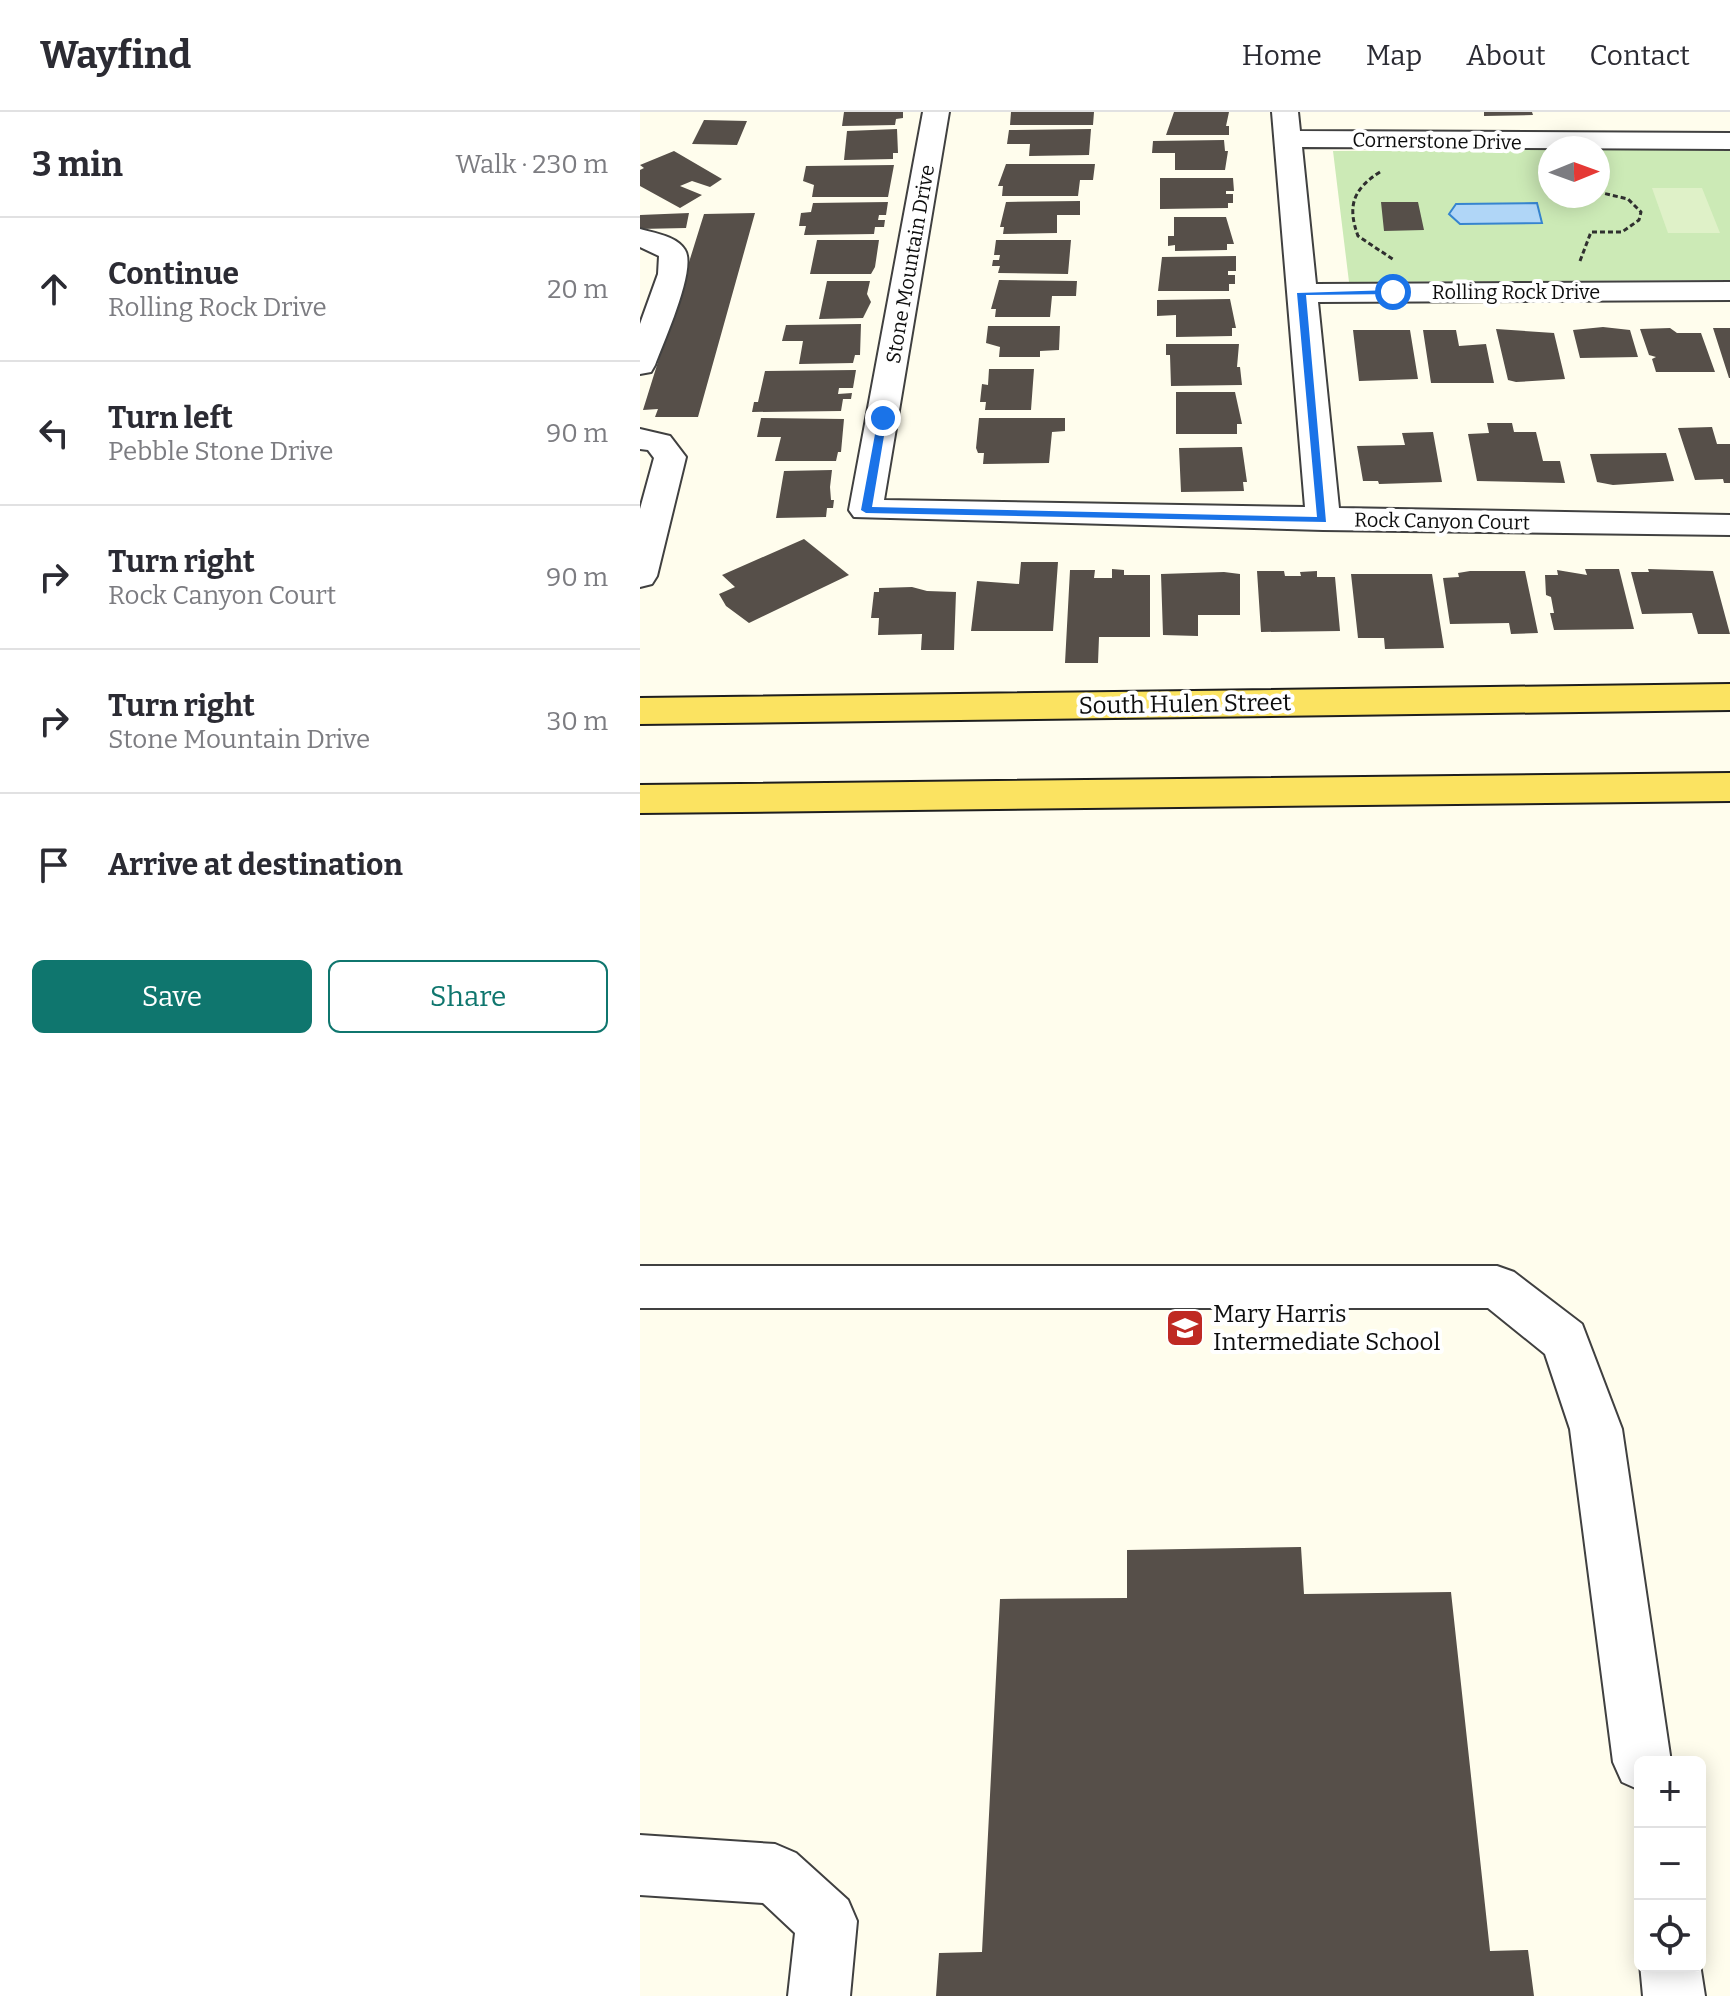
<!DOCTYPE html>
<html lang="en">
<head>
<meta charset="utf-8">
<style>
  :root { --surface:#fff; --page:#f2f2f3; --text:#2b2b33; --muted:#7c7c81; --line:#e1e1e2; --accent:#0f766e }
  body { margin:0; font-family:Bitter,serif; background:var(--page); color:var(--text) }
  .controls { position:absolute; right:24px; bottom:24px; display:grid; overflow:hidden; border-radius:12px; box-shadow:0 4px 20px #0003 }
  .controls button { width:72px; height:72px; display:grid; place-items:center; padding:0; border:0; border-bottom:2px solid var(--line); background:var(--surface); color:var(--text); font:40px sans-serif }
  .compass { position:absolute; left:898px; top:24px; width:72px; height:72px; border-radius:50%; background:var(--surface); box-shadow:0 4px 20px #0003; rotate:89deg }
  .stop { position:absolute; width:24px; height:24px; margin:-18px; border:6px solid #1a73e8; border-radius:50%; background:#fff }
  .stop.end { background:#1a73e8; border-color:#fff; box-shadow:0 2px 8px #0008 }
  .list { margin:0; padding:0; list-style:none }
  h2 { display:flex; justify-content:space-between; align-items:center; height:104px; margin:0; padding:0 32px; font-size:34px }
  h2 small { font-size:26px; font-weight:400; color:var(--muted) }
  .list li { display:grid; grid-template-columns:52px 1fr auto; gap:24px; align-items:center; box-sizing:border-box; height:144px; padding:0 32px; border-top:2px solid var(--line) }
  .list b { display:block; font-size:30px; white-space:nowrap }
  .list p { margin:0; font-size:26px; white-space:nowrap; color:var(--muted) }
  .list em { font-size:26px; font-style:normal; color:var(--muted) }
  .actions { display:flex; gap:16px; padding:24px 32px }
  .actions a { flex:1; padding:18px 0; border:2px solid var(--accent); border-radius:12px; text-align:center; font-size:28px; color:var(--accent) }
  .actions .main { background:var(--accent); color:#fff }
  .icon { flex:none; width:44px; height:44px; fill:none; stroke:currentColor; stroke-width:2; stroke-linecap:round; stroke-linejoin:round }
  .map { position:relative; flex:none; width:1090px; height:1884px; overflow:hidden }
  header { display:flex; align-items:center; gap:48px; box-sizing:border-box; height:112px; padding:0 40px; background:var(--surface); border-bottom:2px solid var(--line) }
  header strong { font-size:38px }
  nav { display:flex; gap:44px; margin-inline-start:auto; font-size:28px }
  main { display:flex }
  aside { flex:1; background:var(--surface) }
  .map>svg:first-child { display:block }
  .green { fill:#cceab6 }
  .pitch { fill:#dff1c8 }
  .water { fill:#b0d6f7; stroke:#3684cf; stroke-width:2 }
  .building { fill:#564f49 }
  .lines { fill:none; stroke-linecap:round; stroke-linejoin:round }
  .minor-casing { stroke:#404040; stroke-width:4 }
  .major-casing { stroke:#1e1e1e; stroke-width:4 }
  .path { stroke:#2f2f2f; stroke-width:3; stroke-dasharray:5 3; stroke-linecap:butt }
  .minor { fill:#fff; fill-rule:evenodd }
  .major { fill:#fbe361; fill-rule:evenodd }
  .route { fill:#1a73e8 }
  .labels { text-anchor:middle; stroke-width:8; stroke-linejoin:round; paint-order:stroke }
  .far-street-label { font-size:20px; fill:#0d0d0d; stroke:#fff }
  .street-label { font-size:24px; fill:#0d0d0d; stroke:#fff }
  .poi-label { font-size:24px; fill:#0d0d0d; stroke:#fff; text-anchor:start }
</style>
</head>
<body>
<header>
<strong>Wayfind</strong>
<nav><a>Home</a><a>Map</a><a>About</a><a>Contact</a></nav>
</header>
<main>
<aside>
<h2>3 min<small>Walk · 230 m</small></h2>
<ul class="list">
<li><svg class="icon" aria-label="ahead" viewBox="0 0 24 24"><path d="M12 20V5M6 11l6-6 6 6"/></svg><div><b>Continue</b><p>Rolling Rock Drive</p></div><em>20 m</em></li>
<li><svg class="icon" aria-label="left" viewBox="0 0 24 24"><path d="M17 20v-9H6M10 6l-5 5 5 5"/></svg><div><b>Turn left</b><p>Pebble Stone Drive</p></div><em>90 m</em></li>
<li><svg class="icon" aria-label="right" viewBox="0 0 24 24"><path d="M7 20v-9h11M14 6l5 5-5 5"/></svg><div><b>Turn right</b><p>Rock Canyon Court</p></div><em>90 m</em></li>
<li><svg class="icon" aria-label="right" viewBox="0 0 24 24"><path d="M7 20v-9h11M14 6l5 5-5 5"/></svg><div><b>Turn right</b><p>Stone Mountain Drive</p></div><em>30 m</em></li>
<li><svg class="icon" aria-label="arrive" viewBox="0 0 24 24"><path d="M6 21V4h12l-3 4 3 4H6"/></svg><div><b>Arrive at destination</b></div></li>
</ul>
<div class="actions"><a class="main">Save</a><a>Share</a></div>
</aside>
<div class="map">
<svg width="1090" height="1884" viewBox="0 0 1090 1884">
  <rect width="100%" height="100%" fill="#fffded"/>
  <path class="green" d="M1090,37V168L709,170L693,39L910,38V84H958V38Z"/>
  <path class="pitch" d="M1012,76H1062L1080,121H1028Z"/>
  <path class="water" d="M897,91L902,111L820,112L809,102L816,92Z"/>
  <path class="building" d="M204,0H263V6L256,7L255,13L202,14Z
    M371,0H454L453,13H370Z
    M534,0H589L586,14H589V23H526Z
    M844,0H892L893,3L844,4Z
    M64,8L107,9L97,33L52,32Z
    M257,17L258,41H253V47L204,48L207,19Z
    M451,17L449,43L389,44L390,32H367L369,18Z
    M584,28L585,39H588L585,58H535V41H512L513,29Z
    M34,39L82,67L70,75L52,69L40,74L62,83L40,96L0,74V58L4,56L0,53Z
    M366,52H455L453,68H440L438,84H362L363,74H358Z
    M254,53L248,85H172L174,73L163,69L166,54Z
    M520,66H593L594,79H586V82H593V91H588V96L520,97Z
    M440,89V103H417V121L363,122L364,115H360L366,90Z
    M248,90L246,103H239L238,108H245L244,115H235L234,122L164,123L166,114H159L161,101L171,100L173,91Z
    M741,90H778L784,118L744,119Z
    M49,101L46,116L0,117V103Z
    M115,101L58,305H15L18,297L3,298L64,102Z
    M534,105H586L594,132H587V138L535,139V133L528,134V124H534Z
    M177,128H239L235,155L231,162H170Z
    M356,128H431L428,162L358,161L360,154H352L353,148H359L360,143H354Z
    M596,144V159H588V163H595V172H589V179H518L522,145Z
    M359,168L437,169L436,184H412L410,205H355L356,197H351Z
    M187,169H230L227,182L231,190L223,206L179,207Z
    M590,187L596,216H592V224L536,225V203L517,204V188Z
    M221,212L220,243H215L213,251L159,252L163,229H142L146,213Z
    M348,214H420L419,238L400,239V245H359L360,235L346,231Z
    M963,215L990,218L998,245L940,246L933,218Z
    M1030,216L1037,221H1061L1075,260H1016L1012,247L1016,245L1009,243L1000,217Z
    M1073,216H1090V266H1089Z
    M856,217L914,221L925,267L876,270L868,268Z
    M713,218H770L778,267L719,269Z
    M783,218H816L819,234L846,232L854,271H791Z
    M526,232H599L597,255H600L602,273L531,274L530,243H526Z
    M349,257H394L391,298H345L346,290H340L342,272L348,273Z
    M216,258L213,276H199L198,282L212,281L211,287H203L201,299L112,300L114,290H118L125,259Z
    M536,280H595L602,312H597V322H536Z
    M121,306L204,307L201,340H198L196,349H135L141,325H117Z
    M339,306H425V319L412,320L409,351L343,352L344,341H338L336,336Z
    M847,311H872L874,320H896L903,349H920L925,371L837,369L828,322L849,321Z
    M1072,315L1077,332H1090V371H1084L1083,367L1055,368L1038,316Z
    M793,320L802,370L739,372L738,369H723L717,334L765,333L762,321Z
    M602,335L607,370H603L604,379L541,380L539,336Z
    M1026,341L1034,369L973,373L957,370L950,342Z
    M192,358L190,375L191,388H194L193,396H187L186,405L136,406L144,359Z
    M164,427L209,463L109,511L86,494L79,482L95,475L82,463Z
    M381,450H418L413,519H331L337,469L379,472Z
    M472,457L484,458V463H510V525H459L458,551H425L430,458H455L454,466H472Z
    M945,457H979L994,517L914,518L910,501H914L911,485L906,483L905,463H918L917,458L947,463Z
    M1008,457L1073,459L1090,522H1058L1052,501L1002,502L991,460H1009Z
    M617,459H644L645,464H661L660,460L677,459V465H695L700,519L621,520Z
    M830,459H885L898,521L871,522L869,511L810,512L803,466L819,465L818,461Z
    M584,460L600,462V503H558V524L523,523L521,462Z
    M711,462H792L804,536L745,537L744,526H718Z
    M272,475L287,479L316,480L314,538H281L282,522L238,523L239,506H231L234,480H239V476Z
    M661,1435L664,1482L811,1480L850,1839L888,1838L894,1884H296L299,1841L342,1840L360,1487L487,1486V1438Z"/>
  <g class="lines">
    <defs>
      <path id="minor" d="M283,0H309L244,388L665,395L632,0H658L660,19L1090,21V37L662,35L676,172L1090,170V188L678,190L699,396L1090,403V423L683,418L214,405L209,398Z
        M0,117C14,121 37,124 45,138C57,157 23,231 15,253L11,260L0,262V212L18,162L19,144L0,135Z
        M0,317L30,324L46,345L17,464L12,472L0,475V397L14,346L8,338L0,337Z
        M0,1154H857L874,1160L942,1212L982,1317L1031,1650H1000V1678L982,1670L973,1650L930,1317L905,1242L848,1196H0Z
        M0,1723L135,1732L156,1741L208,1788L217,1809L210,1884H148L155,1821L123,1791L0,1783Z
        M1000,1852H1060L1065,1884H1003Z"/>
      <path id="major" d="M1090,572V598L0,612V586Z
        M1090,661V689L0,701V673Z"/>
    </defs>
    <use href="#minor" class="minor-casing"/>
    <use href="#major" class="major-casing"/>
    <path class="path" d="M740,60C713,77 707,94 718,124L754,148
      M940,149L951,120H982L999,108L1001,100L988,87L958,80"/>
    <use href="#minor" class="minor"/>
    <use href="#major" class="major"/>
  </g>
  <path class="route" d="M753,178L756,182L666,183L686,410L226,401L221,398L238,306L243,304L247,306L232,395L677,405L657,181Z"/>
  <defs>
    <symbol id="school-square" viewBox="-11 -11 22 22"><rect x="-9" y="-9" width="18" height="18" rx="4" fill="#bf2923" stroke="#fff"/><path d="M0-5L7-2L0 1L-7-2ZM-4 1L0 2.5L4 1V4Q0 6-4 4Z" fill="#fff"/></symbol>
  </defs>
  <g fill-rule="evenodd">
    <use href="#school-square" x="523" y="1194" width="44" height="44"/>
  </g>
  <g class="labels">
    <g class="far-street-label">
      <text transform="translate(797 29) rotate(1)" y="7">Cornerstone Drive</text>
      <text transform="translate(270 152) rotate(-80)" y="7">Stone Mountain Drive</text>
      <text x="876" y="187">Rolling Rock Drive</text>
      <text transform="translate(802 409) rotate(1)" y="7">Rock Canyon Court</text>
    </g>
    <g class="street-label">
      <text transform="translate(545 592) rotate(-1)" y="8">South Hulen Street</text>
    </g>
    <g class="poi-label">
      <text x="573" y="1210">Mary Harris<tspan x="573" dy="28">Intermediate School</tspan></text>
    </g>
  </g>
</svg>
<div class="controls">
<button>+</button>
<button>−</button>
<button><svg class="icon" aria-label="locate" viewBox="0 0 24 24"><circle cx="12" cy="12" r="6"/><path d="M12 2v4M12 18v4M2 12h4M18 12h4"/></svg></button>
</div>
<svg class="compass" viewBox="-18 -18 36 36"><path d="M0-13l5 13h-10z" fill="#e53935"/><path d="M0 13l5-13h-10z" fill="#7c7c81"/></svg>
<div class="stop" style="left:753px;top:180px"></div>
<div class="stop end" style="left:243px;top:306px"></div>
</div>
</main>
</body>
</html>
